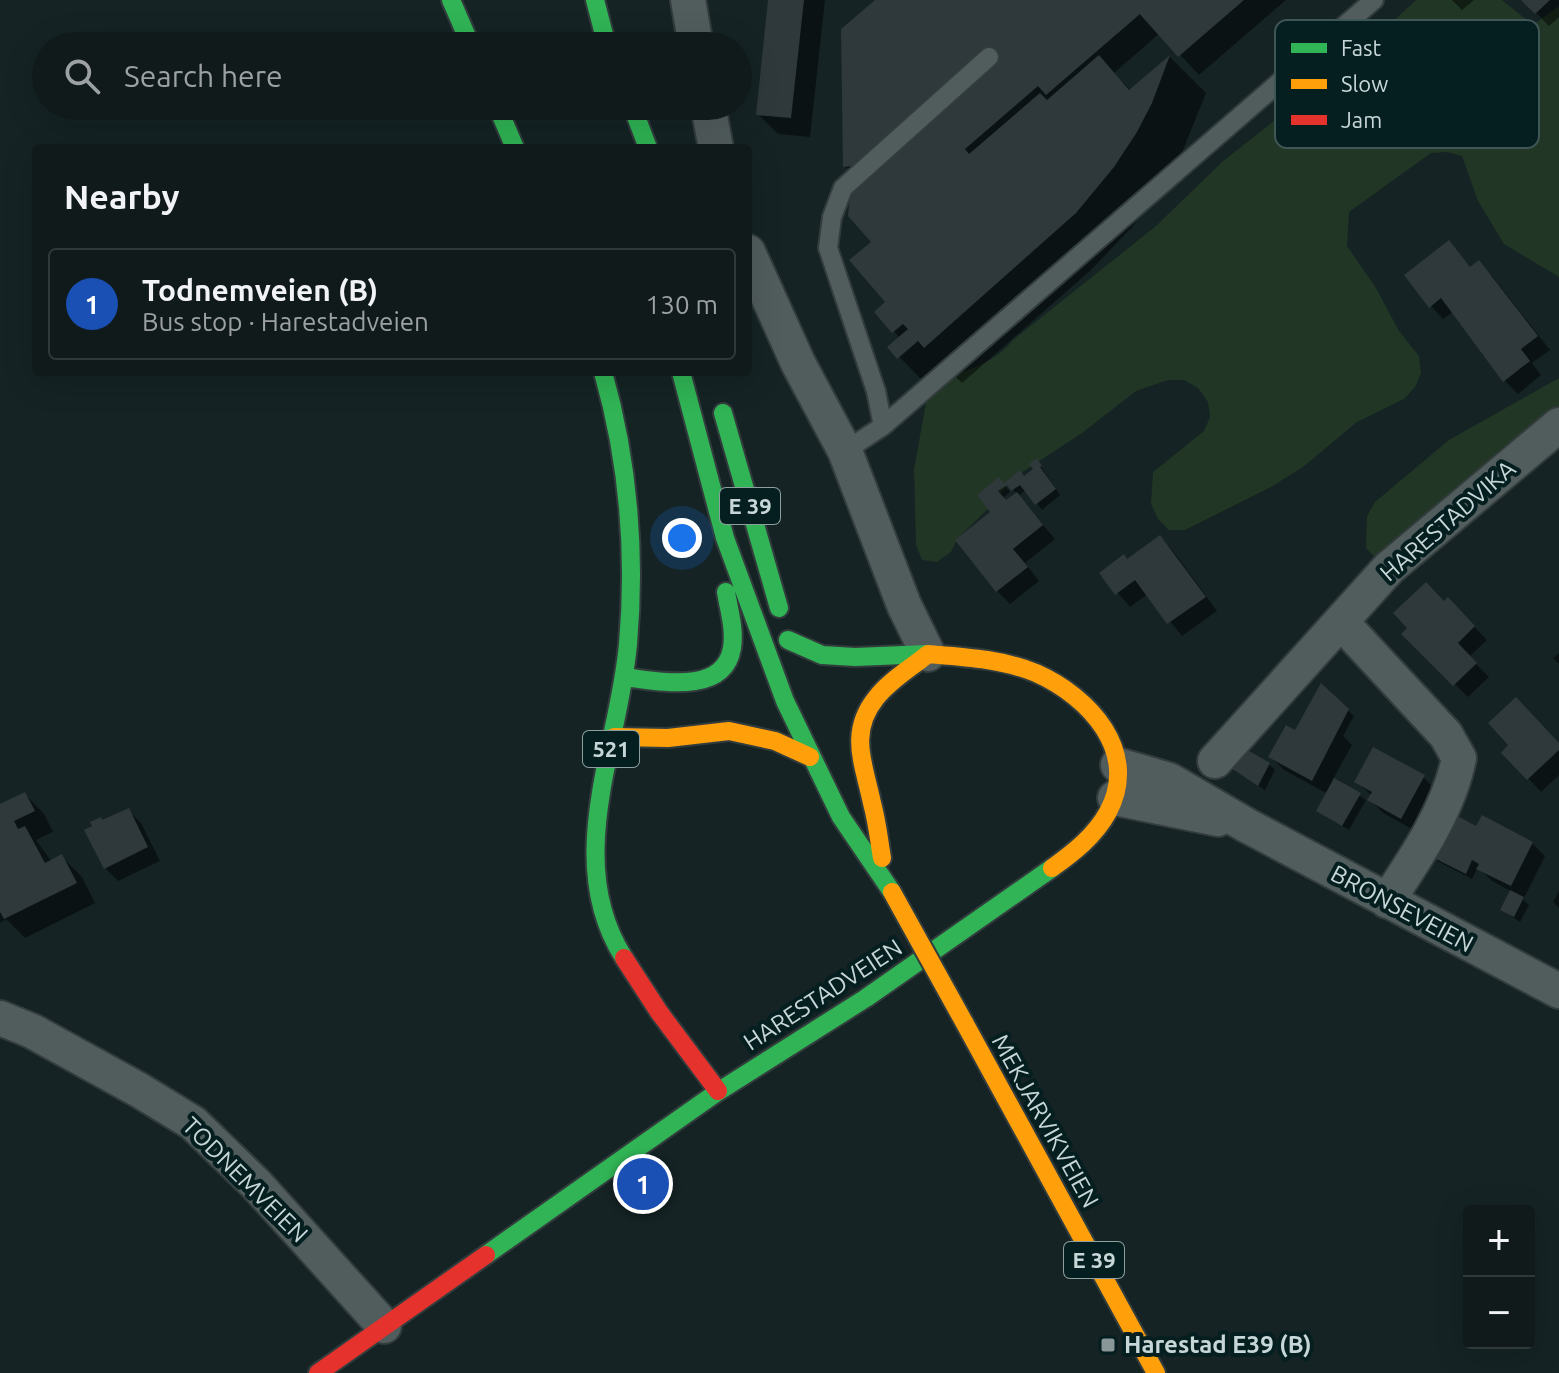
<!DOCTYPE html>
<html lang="en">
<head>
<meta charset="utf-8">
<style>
  :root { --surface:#101a1b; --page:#192324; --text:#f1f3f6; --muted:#9ca1a3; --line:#30383a; --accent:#899798 }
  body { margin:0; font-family:Ubuntu,sans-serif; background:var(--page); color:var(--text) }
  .controls { position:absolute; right:24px; bottom:24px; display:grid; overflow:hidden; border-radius:8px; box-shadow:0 8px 32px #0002 }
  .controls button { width:72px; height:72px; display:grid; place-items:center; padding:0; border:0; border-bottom:2px solid var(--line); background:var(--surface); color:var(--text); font:40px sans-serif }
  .you { position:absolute; left:682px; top:538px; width:28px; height:28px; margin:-20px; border:6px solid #fff; border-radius:50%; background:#1a73e8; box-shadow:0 0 0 12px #1a73e833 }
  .badge { display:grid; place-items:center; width:52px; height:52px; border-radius:50%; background:var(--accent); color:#fff; font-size:26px; font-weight:700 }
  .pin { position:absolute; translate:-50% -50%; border:4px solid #fff; box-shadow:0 2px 8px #0006 }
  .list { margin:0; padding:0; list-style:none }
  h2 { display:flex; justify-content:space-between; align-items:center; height:104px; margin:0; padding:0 32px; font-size:34px }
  h2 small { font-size:26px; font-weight:400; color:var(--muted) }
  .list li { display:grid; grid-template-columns:52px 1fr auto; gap:24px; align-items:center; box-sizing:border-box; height:112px; margin:0 16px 16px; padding:0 16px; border:2px solid var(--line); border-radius:8px }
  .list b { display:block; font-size:30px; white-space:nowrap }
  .list p { margin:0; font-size:26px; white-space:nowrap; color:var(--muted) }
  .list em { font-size:26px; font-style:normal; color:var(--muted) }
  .icon { flex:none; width:44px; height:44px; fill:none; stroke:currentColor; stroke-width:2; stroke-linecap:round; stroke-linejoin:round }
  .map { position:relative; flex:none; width:1559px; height:1373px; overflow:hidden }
  .search { position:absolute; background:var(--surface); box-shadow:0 8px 32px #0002; left:32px; top:32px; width:720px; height:88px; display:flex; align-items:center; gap:20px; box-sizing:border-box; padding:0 28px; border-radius:44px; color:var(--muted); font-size:30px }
  .panel { position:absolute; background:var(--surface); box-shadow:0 8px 32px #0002; left:32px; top:144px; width:720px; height:232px; border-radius:8px }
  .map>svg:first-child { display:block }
  .green { fill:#213624 }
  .shadow { fill:#0007 }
  .building { fill:#2f393c }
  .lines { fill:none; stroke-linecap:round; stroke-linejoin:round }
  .lane-casing { stroke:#323c3d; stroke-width:22 }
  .street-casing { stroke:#323c3d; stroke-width:38 }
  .fast-casing { stroke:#323c3d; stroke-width:22 }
  .slow-casing { stroke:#323c3d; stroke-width:22 }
  .jam-casing { stroke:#323c3d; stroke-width:22 }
  .lane { stroke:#515c5d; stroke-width:18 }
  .street { stroke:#515c5d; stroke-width:34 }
  .fast { stroke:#30b455; stroke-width:18 }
  .slow { stroke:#ff9f0a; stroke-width:18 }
  .jam { stroke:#e5322d; stroke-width:18 }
  .slow-bridge-casing { stroke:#323c3d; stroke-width:22; stroke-linecap:butt }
  .slow-bridge { stroke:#ff9f0a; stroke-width:18 }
  .poi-dot { fill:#899798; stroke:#051f20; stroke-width:3 }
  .labels { text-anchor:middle; stroke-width:8; stroke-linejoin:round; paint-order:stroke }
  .shield { fill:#051f20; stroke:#8d9f9f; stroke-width:2 }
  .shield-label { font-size:22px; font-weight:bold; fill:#c7d6d6 }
  .street-label { font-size:24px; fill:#c7d6d6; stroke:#051f20 }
  .poi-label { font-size:24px; font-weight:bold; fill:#c7d6d6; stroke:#051f20; text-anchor:start }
  .key { fill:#051f20; stroke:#3f5657; stroke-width:2 }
  .key-label { font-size:22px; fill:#c7d6d6 }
</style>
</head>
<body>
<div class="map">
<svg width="1559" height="1373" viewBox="0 0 1559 1373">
  <rect width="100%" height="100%" fill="#152324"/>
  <path class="green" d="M1416,0H1502L1533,25L1559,6V277L1504,244L1478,201L1462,156L1447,152L1431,153L1349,212L1347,246L1376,288L1399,331L1419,356L1421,373L1415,387L1404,399L1357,422L1303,467L1271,487L1185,530H1169L1158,519L1151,504L1153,472L1204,431L1210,417L1208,402L1198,388L1184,380H1168L1136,391L1082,433L1012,479L992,505L958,538L951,552L937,562L922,560L916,545L914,469L930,381C962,372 992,366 1013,340L1156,226L1222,162L1351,60Z
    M1559,378V414L1379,562L1366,548L1367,516L1375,502L1449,440Z"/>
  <path class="shadow" d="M770,0H825L810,137L778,134L758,114Z
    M879,0H1286L1199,75L1160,33L1114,73L1131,91L1170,57L1206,93L1181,155L1158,193L1133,226L1091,270L962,383L956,377L935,394L890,347L900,338L877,312L888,302L854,175L845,166Z
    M1452,0H1474L1462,10Z
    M1524,0H1559V17L1549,26Z
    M1448,243L1472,269L1479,263L1492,276L1550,350L1532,363L1541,375L1518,394L1505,381L1453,312L1443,319L1431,306Z
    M1037,461L1060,495L1042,510L1026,490L1018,496L1055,539L1025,563L1039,581L1010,604L997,591L994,513L979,496L1005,486L1010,492L1003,498L1007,502L1017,494L1013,489L1036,470Z
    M1160,538L1173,551L1217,611L1182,636L1148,594L1130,607L1101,573L1128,561Z
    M1448,600L1487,640L1469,657L1489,677L1468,697L1404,634Z
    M1559,653V664L1553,658Z
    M1322,687L1354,716L1343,736L1352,745L1333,779L1366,800L1349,830L1318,811L1328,794L1284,770L1271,757L1295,732Z
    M1559,745V775L1541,792L1504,753Z
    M1269,764L1275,770L1265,790L1237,772Z
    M1423,777L1436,790L1414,830L1383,813L1370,800L1372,796L1357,781Z
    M25,794L44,814L53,832L36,840L52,862L62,857L82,877L95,903L25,938L6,919L0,923V806Z
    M128,810L141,823L160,861L118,881L105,868L103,822Z
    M1475,827L1532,843L1545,856L1523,900L1529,905L1520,922L1503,910L1512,892L1492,881L1478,867L1472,879L1439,862L1433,856Z
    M1559,891V908L1553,902Z"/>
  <path class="building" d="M768,0H804L791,118L756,115Z
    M875,0H1244L1178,57L1138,12L1140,14L1046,95L1038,86L965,149L969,154L1040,93L1047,100L1099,55L1129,90L1170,55L1152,103L1137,132L1114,167L1076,213L924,348L918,341L897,359L887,347L908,329L903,324L892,333L874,312L885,302L849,260L871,242L848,216L853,166L843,167L841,29Z
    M1521,0H1550L1535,14Z
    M1449,240L1470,267L1479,260L1538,336L1521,349L1530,361L1503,382L1441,298L1429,308L1404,275Z
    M1037,458L1042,466L1040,467L1056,489L1035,505L1020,485L1011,491L1007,485L998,491L1006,500L1017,492L1043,525L1013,549L1028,567L996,592L955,540L990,512L977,495L999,477L1004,483L1020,470L1024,476L1033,469L1029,464Z
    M1160,535L1206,597L1167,624L1135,580L1115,595L1099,573L1124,554L1127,559Z
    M1426,582L1444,601L1448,597L1475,626L1458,643L1477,663L1453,686L1401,634L1407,628L1393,613Z
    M1321,683L1349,709L1312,781L1268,757L1286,725L1295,730Z
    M1516,697L1559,743V750L1527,780L1501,753L1508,745L1488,723Z
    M1242,747L1270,763L1258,786L1228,766Z
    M1373,747L1425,775L1401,819L1367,800L1372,792L1354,782Z
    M1334,778L1361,793L1342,826L1316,811Z
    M25,792L35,811L14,821L18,829L25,826L45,863L62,854L77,883L4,919L0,912V804Z
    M129,808L148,847L104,869L84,830L92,826L90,822L101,817L102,820Z
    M1452,813L1476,826L1482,815L1533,842L1511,886L1476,869L1479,864L1472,860L1466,874L1430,856Z
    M1510,890L1524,897L1514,917L1500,910Z"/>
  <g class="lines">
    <defs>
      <path id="lane" d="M883,426L876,391L828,248L832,217L843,188L989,57
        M845,451L883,426L1374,0"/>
      <path id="street" d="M688,0L696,46
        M708,106L716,148
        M748,252L798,363L845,451L904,605L928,654
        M1342,623L1446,735L1459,758C1449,809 1416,858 1387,901
        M1215,761L1389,568L1559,425
        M1118,765L1169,780L1246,825L1559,991
        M1115,798L1218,819
        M0,1018L32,1031L139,1090L193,1123L256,1184L384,1326"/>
      <path id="fast" d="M451,0L471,46
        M595,0L607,46
        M497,106L515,148
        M632,106L648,148
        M603,372C628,460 636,552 628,644C619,747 562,861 624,958
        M681,372L725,538L785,701L841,817L892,892
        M723,413L779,608
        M788,640L822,655L855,657L928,654
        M624,677C658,681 724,696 732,648C735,629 729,610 726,592
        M486,1255L716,1093L866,998L1052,868"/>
      <path id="slow" d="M928,654C965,657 1002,659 1036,673C1090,697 1140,752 1108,812C1095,836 1073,853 1052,868
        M614,737L668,738L729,731L775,741L810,757
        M882,858C879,840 877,821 872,803C864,764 848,733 876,698C890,680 911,668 928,654
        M964,1022L1156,1373"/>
      <path id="jam" d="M624,958L659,1012L718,1091
        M318,1373L486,1255"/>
    </defs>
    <use href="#lane" class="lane-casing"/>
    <use href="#street" class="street-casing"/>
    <use href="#fast" class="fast-casing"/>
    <use href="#slow" class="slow-casing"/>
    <use href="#jam" class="jam-casing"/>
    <use href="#lane" class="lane"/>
    <use href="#street" class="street"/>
    <use href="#fast" class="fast"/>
    <use href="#slow" class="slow"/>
    <use href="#jam" class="jam"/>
    <defs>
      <path id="slow-bridge" d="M892,892L964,1022"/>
    </defs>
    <use href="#slow-bridge" class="slow-bridge-casing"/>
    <use href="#slow-bridge" class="slow-bridge"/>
  </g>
  <rect class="poi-dot" x="1100" y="1337" width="16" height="16" rx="4"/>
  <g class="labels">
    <g class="shield">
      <rect x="720" y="488" width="60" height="36" rx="6"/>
      <rect x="583" y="731" width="56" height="36" rx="6"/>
      <rect x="1064" y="1242" width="60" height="36" rx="6"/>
    </g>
    <g class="shield-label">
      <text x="750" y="514">E 39</text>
      <text x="611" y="757">521</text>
      <text x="1094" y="1268">E 39</text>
    </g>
    <g class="street-label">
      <text transform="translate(1448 521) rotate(-41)" y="8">HARESTADVIKA</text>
      <text transform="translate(1402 909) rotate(28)" y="8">BRONSEVEIEN</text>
      <text transform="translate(823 995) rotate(-33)" y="8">HARESTADVEIEN</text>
      <text transform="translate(1045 1121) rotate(61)" y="8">MEKJARVIKVEIEN</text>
      <text transform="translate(245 1180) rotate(45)" y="8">TODNEMVEIEN</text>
    </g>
    <g class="poi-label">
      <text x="1124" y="1353">Harestad E39 (B)</text>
    </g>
  </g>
  <rect x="1275" y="20" width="264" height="128" rx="12" class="key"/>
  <rect x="1291" y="43" width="36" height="10" fill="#30b455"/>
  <rect x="1291" y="79" width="36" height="10" fill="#ff9f0a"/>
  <rect x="1291" y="115" width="36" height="10" fill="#e5322d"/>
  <g class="key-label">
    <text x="1341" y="56">Fast</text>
    <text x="1341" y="92">Slow</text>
    <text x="1341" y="128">Jam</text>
  </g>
</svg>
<div class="controls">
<button>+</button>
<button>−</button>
</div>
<div class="you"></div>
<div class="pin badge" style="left:643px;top:1184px;background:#1a4fb4">1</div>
<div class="search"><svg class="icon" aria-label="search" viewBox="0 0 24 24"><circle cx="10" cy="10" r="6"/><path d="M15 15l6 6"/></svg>Search here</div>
<section class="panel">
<h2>Nearby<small></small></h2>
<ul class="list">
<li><span class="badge" style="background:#1a4fb4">1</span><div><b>Todnemveien (B)</b><p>Bus stop · Harestadveien</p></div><em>130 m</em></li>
</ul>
</section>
</div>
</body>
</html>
